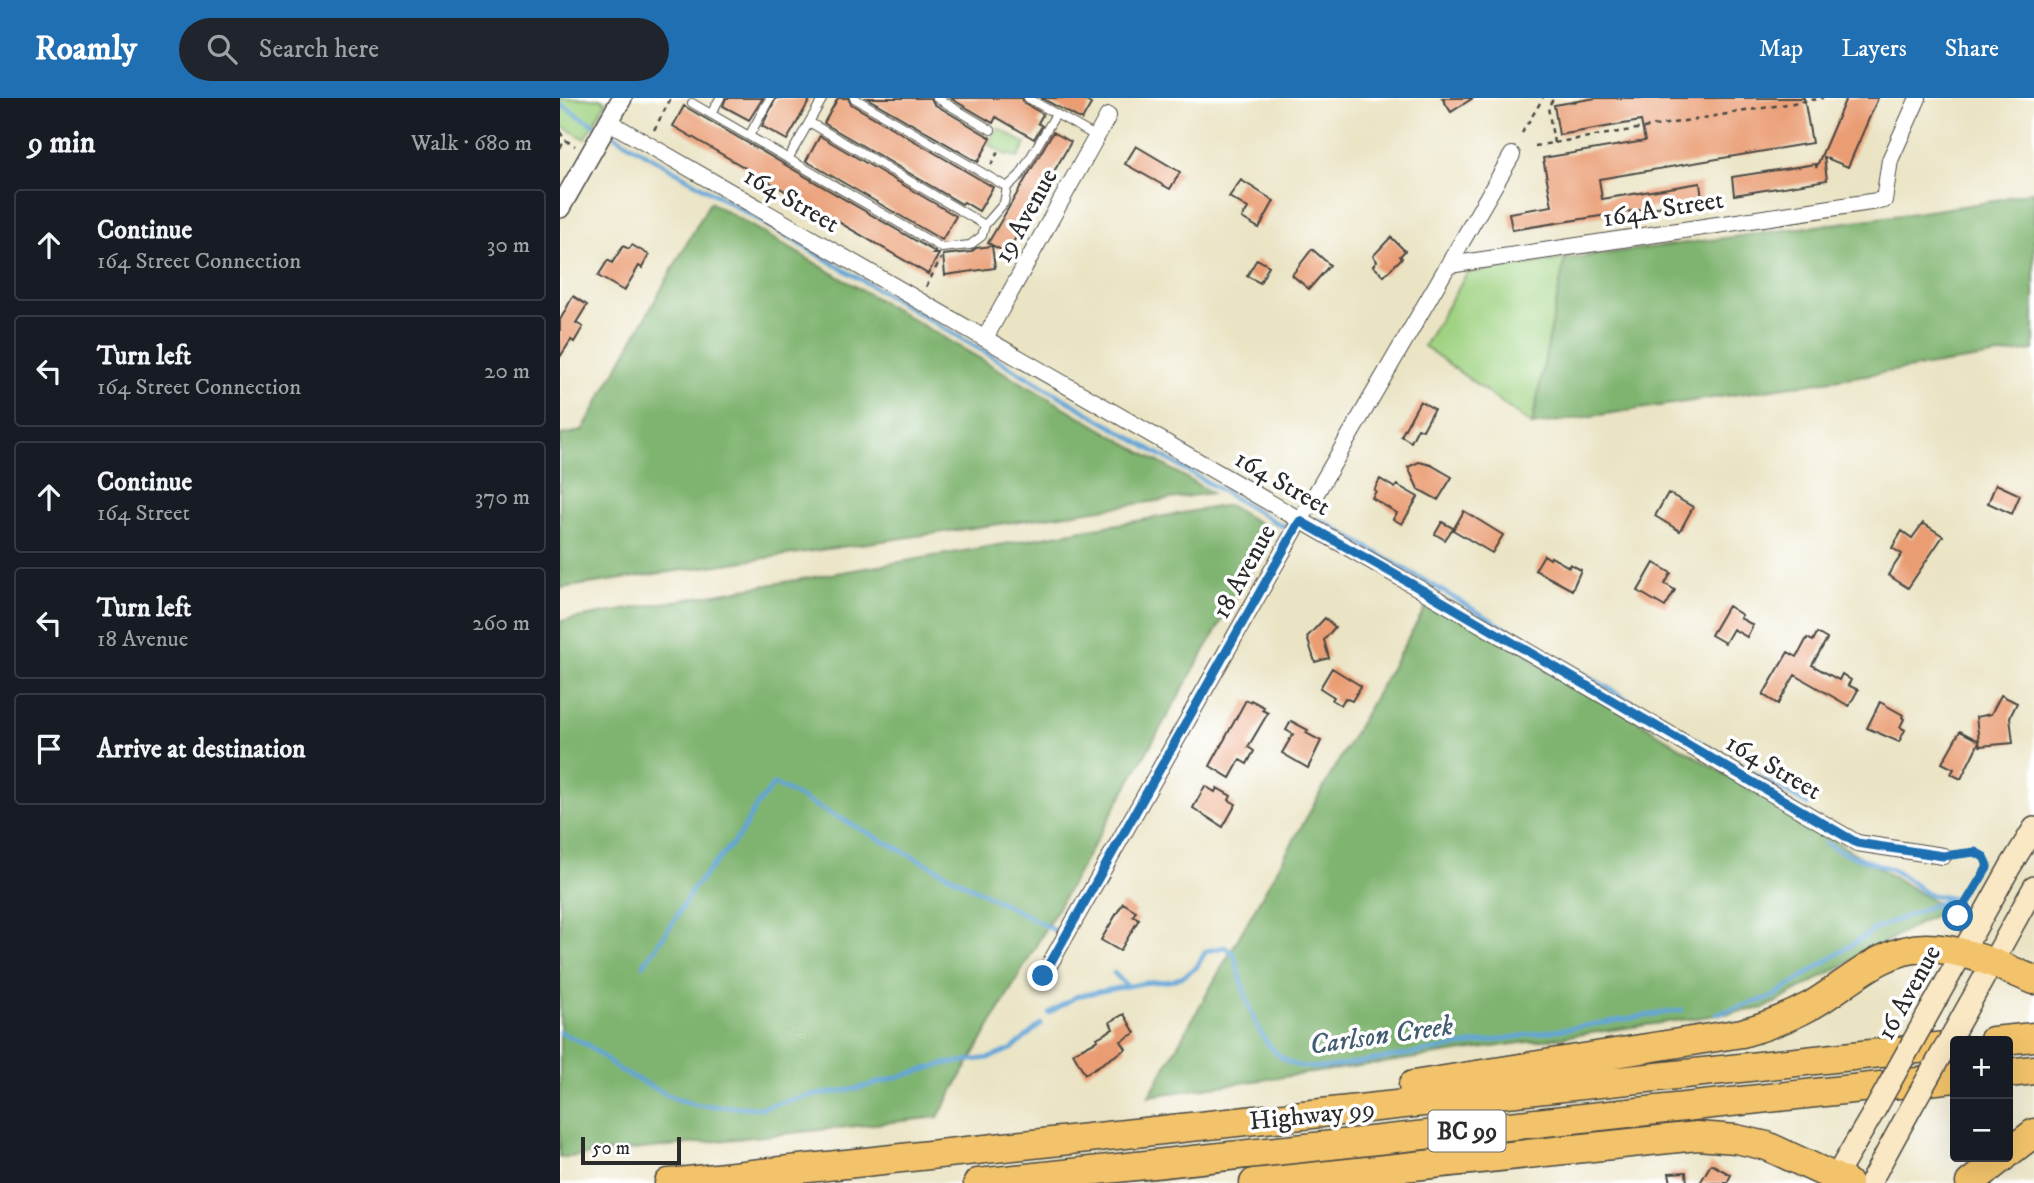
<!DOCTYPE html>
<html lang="en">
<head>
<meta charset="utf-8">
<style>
  :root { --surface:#171b24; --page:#20242c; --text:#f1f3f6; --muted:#9ea1a6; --line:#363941; --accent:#1f6fb2 }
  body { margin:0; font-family:"IM FELL DW Pica",serif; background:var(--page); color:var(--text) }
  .controls { position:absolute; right:21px; bottom:21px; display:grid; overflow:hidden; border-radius:7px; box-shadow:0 7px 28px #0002 }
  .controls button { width:63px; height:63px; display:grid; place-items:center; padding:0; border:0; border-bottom:2px solid var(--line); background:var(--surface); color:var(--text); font:35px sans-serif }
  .scale { position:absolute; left:21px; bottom:18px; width:100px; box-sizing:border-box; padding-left:7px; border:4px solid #2b2b2b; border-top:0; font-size:19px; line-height:24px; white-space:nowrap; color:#2b2b2b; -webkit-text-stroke:5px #fff; paint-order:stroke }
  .stop { position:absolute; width:21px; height:21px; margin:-16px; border:5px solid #1f6fb2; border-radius:50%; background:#fff }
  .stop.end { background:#1f6fb2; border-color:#fff; box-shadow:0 2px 7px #0008 }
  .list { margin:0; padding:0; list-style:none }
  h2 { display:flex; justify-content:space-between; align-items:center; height:91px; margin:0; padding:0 28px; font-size:30px }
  h2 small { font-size:23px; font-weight:400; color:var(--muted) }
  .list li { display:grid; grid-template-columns:46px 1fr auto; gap:21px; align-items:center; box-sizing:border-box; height:112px; margin:0 14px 14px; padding:0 14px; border:2px solid var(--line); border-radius:7px }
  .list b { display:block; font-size:26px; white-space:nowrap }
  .list p { margin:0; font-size:23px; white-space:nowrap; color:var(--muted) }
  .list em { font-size:23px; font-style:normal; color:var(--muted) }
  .icon { flex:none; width:38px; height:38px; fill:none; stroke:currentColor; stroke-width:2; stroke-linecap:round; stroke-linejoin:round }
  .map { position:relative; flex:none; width:1474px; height:1085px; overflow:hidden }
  header { display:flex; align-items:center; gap:42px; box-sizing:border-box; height:98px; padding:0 35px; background:var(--accent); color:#fff }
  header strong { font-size:33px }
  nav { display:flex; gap:38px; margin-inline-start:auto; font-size:24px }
  .search { width:490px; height:63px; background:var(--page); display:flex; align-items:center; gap:18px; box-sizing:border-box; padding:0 24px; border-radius:38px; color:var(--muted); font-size:26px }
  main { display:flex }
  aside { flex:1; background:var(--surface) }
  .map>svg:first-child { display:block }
  .green { fill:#9fd281; stroke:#657e56; stroke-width:2 }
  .forest { fill:#7fb46f; stroke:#55704d; stroke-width:2 }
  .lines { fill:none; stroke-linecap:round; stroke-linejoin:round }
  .stream { stroke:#64a5d7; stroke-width:4.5 }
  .building { fill:#ea9d73 }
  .service-casing { stroke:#484742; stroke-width:10 }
  .minor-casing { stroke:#484742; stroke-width:18 }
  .tertiary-casing { stroke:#484742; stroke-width:22 }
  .secondary-casing { stroke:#484742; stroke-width:24 }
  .motorway-casing { stroke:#484742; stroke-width:31 }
  .path { stroke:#484742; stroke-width:2.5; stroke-dasharray:5 5; stroke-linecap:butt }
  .service { stroke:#fff; stroke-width:8 }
  .minor { stroke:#fff; stroke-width:16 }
  .tertiary { stroke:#fff; stroke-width:19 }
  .secondary { stroke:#fae7c3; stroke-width:21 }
  .motorway { stroke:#f2c36a; stroke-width:28 }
  .secondary-bridge-casing { stroke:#484742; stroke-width:24; stroke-linecap:butt }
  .secondary-bridge { stroke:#fae7c3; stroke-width:21 }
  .route { stroke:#1f6fb2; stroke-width:9 }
  .labels { text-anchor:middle; stroke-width:7; stroke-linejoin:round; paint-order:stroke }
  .shield { fill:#fff; stroke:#6b6b6b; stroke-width:2 }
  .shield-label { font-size:24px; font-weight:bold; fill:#2b2b2b }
  .street-label { font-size:26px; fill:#2b2b2b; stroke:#fff }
  .water-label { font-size:28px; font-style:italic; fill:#425c70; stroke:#fff }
</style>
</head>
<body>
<header>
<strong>Roamly</strong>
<div class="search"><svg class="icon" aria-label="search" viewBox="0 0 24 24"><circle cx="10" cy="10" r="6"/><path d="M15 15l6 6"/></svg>Search here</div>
<nav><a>Map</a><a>Layers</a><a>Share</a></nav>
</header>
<main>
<aside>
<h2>9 min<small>Walk · 680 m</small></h2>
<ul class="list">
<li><svg class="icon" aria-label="ahead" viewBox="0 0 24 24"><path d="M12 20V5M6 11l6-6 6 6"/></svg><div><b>Continue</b><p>164 Street Connection</p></div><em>30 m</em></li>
<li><svg class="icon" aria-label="left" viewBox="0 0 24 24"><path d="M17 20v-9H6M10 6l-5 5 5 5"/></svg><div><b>Turn left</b><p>164 Street Connection</p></div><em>20 m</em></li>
<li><svg class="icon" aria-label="ahead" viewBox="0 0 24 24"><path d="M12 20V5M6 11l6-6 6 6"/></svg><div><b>Continue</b><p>164 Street</p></div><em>370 m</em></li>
<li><svg class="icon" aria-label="left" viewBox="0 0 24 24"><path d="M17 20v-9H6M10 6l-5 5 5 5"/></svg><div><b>Turn left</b><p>18 Avenue</p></div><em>260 m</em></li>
<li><svg class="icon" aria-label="arrive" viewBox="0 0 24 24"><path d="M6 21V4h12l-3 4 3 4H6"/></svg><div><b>Arrive at destination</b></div></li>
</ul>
</aside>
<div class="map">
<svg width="1474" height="1085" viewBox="0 0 1474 1085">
  <rect width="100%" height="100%" fill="#fff"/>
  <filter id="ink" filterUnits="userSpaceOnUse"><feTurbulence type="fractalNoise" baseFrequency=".0143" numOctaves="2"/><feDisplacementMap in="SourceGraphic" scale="14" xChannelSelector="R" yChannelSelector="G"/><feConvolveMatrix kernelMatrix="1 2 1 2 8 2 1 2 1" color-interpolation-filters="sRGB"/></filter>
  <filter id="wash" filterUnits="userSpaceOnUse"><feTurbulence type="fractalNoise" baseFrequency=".00686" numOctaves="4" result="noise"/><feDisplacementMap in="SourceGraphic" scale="28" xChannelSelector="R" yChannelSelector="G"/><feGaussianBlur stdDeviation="1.57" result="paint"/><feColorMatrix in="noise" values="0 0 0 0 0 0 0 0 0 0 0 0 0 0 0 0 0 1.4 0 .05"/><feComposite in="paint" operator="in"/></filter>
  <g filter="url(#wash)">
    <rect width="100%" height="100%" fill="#eae4c4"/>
    <path class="green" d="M0,0H40L46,4L25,41L0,27Z
      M438,30L466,46L458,60L449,56L448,58L428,46Z
      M1005,161L972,327L864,248L907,175Z"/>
    <path class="forest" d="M1474,93V252L972,327L1005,161L1341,117L1423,105Z
      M150,104L652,395L0,490V337L22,333Z
      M668,407L713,433L378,1019L0,1060V523Z
      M872,498L1386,811L1205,910L589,998Z"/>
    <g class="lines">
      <path class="stream" d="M0,6L34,27
        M55,38L722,428L726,427
        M752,423L761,422L1248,707
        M1265,745L1282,754L1331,771L1346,780L1367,796L1390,800
        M83,867L112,826L134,789L180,737L195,710L214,686L496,833
        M554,875L567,888
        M489,915L517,898L584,885L611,883L624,878L636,870L646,853L665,849L674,856C685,892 695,954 736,967C746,971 758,969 769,969L1122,912
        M1156,916L1212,899L1317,830L1391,800
        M0,934L28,947L61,973L112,999L135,1007L200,1010L248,998L296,991L384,966L429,960L452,951L481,926"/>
    </g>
    <g id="blocks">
      <path class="building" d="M166,0H203L189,22L163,8Z
        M216,0H251L227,42L202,28Z
        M278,0H288L291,6L433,89L419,113L404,104L402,106L267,27L264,25Z
        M307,0H371L374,6L431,40L418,64Z
        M390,0H462L464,5L483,16L478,25L482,28L474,41L436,19L433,25Z
        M481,0H521L531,6L522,22Z
        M882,0H913L891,14Z
        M1036,0H1244L1252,45L1039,81L1042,101L1140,85L1142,102L952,132L949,115L992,108L983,60L1085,43L1081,23L999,37L994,7Z
        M1286,0H1318L1288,69L1264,59L1267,82L1174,97L1172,79L1256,66V70Z
        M124,8L375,154L373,156H379L368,176L113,28Z
        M493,34L511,44L447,155L428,145Z
        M260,38L396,118L382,142L246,63Z
        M576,48L620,74L610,91L565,66Z
        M681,82L714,103L699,130L682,120L688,110L669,99Z
        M831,139L845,153L840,158L842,160L824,178L813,168L817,163L813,158Z
        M72,147L89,157L82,170L79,168L64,193L38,178L48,162L52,165L63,148L69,151Z
        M432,148L435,170L385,177L383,157L411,154L416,150Z
        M752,151L770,167L749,191L732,177Z
        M697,161L709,168L700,185L687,178Z
        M13,198L27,207L16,225L23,229L14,244L11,242L0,259V222Z
        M860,303L874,311L863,332L858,330L851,344L841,338Z
        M859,364L871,367L892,379L878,402L858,391L848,369Z
        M820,381L835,390L837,387L858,399L842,426L833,421L837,415L812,400L816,393L814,392Z
        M1436,386L1460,397L1452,416L1428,405Z
        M1108,395L1133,409L1120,433L1095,418Z
        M904,413L943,437L932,455L893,432Z
        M882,424L893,430L885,442L875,436Z
        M1363,425L1383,438L1348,490L1328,477L1342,456L1332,450L1342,433L1352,440Z
        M984,457L990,461L991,459L1009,469L1010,466L1021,472L1012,492L975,472Z
        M1094,465L1111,475L1105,486L1115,492L1105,509L1078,493Z
        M1168,508L1182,517L1180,520L1193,527L1187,539L1173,531L1165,545L1151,537Z
        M765,520L775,529L764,542L769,560L755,564L747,539Z
        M1257,535L1267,541L1252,567L1279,582L1282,576L1291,582L1288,587L1298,592L1289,608L1235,577L1218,606L1203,597L1228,554L1237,559L1247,540L1253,543Z
        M772,570L801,588L792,603L785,600L781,607L772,602L774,599L760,590Z
        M1441,597L1457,605L1450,619L1453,645L1420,648L1419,644L1401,681L1391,676L1394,671L1382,665L1400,633L1419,643L1416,619L1431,616Z
        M686,602L690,604L691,602L704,609L702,612L708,615L688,649L694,653L687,666L680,662L670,680L650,668Z
        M1320,604L1343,617L1342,619L1344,621L1340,629L1345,632L1339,644L1307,630Z
        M731,623L748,632L746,635L761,643L748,670L722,655L733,636L726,632Z
        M645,688L655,694L657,690L671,698L669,702L676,706L663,729L633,710Z
        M563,805L576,813L573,818L579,821L560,853L541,842Z
        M564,916L575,935L561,943L566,951L525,976L513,955L538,942L537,940L553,931L550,924Z
        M1151,1066L1171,1077L1167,1085H1140Z
        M1126,1074L1127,1085H1111L1109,1075Z"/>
    </g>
  </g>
  <g filter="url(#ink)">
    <use href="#blocks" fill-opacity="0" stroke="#484742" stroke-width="2"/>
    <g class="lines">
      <defs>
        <path id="service" d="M294,0L447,89
          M377,0L431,32
          M468,0L537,39
          M132,5L382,150L410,147L422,138L425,127L444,105L447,89L460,77L496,16
          M151,16L160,0
          M249,24L425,127
          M189,38L210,0
          M228,61L263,0"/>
        <path id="minor" d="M49,24L872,498L1297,745L1383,758
          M889,167L1324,102L1330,62L1358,0
          M425,240L548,18
          M483,878L740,423L952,57"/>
        <path id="tertiary" d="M0,110L62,0"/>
        <path id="secondary" d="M1410,905L1474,789
          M1372,909L1450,769L1474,730
          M1272,1085L1316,1010
          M1310,1085L1351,1010"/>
        <path id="motorway" d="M1433,943L1474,939
          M1448,975L1474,972
          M853,987L1182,935C1207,928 1230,919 1252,907C1288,886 1322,850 1366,850C1404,850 1440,868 1474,882
          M1448,1055L1474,1035
          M109,1085L1395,947
          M418,1085L1395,980
          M694,1085L1137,1038L1176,1041L1207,1048L1287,1085
          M1410,1085L1443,1059"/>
      </defs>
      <use href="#service" class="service-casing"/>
      <use href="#minor" class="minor-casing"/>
      <use href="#tertiary" class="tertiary-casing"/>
      <use href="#secondary" class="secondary-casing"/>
      <use href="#motorway" class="motorway-casing"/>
      <path class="path" d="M94,32L111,0
        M0,34L5,42L15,48
        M962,35L983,0
        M994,45L988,9L994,0
        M975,48L1263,0
        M0,50L5,42
        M431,67L439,52
        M366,189L381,160
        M1397,756C1410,755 1427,751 1427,770L1399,819L1401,823"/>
      <use href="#service" class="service"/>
      <use href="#minor" class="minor"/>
      <use href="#tertiary" class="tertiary"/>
      <use href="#secondary" class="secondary"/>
      <use href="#motorway" class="motorway"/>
      <defs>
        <path id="secondary-bridge" d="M1316,1010L1372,909
          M1351,1010L1410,905"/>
      </defs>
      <use href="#secondary-bridge" class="secondary-bridge-casing"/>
      <use href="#secondary-bridge" class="secondary-bridge"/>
    </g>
  </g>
  <g class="lines" filter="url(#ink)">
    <path class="route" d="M483,878L740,423L873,498L1297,745L1383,758L1415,754L1424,759L1427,765V770L1398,818"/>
  </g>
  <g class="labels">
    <rect class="shield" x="868.5" y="1012.5" width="77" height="41" rx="5"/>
    <g class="shield-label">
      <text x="907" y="1041">BC 99</text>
    </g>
    <g class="street-label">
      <text transform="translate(232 101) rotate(30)" y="9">164 Street</text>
      <text transform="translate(1103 110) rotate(-9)" y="9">164A Street</text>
      <text transform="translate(465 117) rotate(-61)" y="9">19 Avenue</text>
      <text transform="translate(723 384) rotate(30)" y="9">164 Street</text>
      <text transform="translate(683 473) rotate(-61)" y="9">18 Avenue</text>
      <text transform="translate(1214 668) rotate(30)" y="9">164 Street</text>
      <text transform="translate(1348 894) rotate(-61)" y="9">16 Avenue</text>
      <text transform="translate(752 1016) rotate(-6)" y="9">Highway 99</text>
    </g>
    <g class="water-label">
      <text transform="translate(821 936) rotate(-8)" y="10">Carlson Creek</text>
    </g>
  </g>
</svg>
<div class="controls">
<button>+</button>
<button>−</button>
</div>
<div class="scale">50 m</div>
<div class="stop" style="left:1398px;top:818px"></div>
<div class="stop end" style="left:483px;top:878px"></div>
</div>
</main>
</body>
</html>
